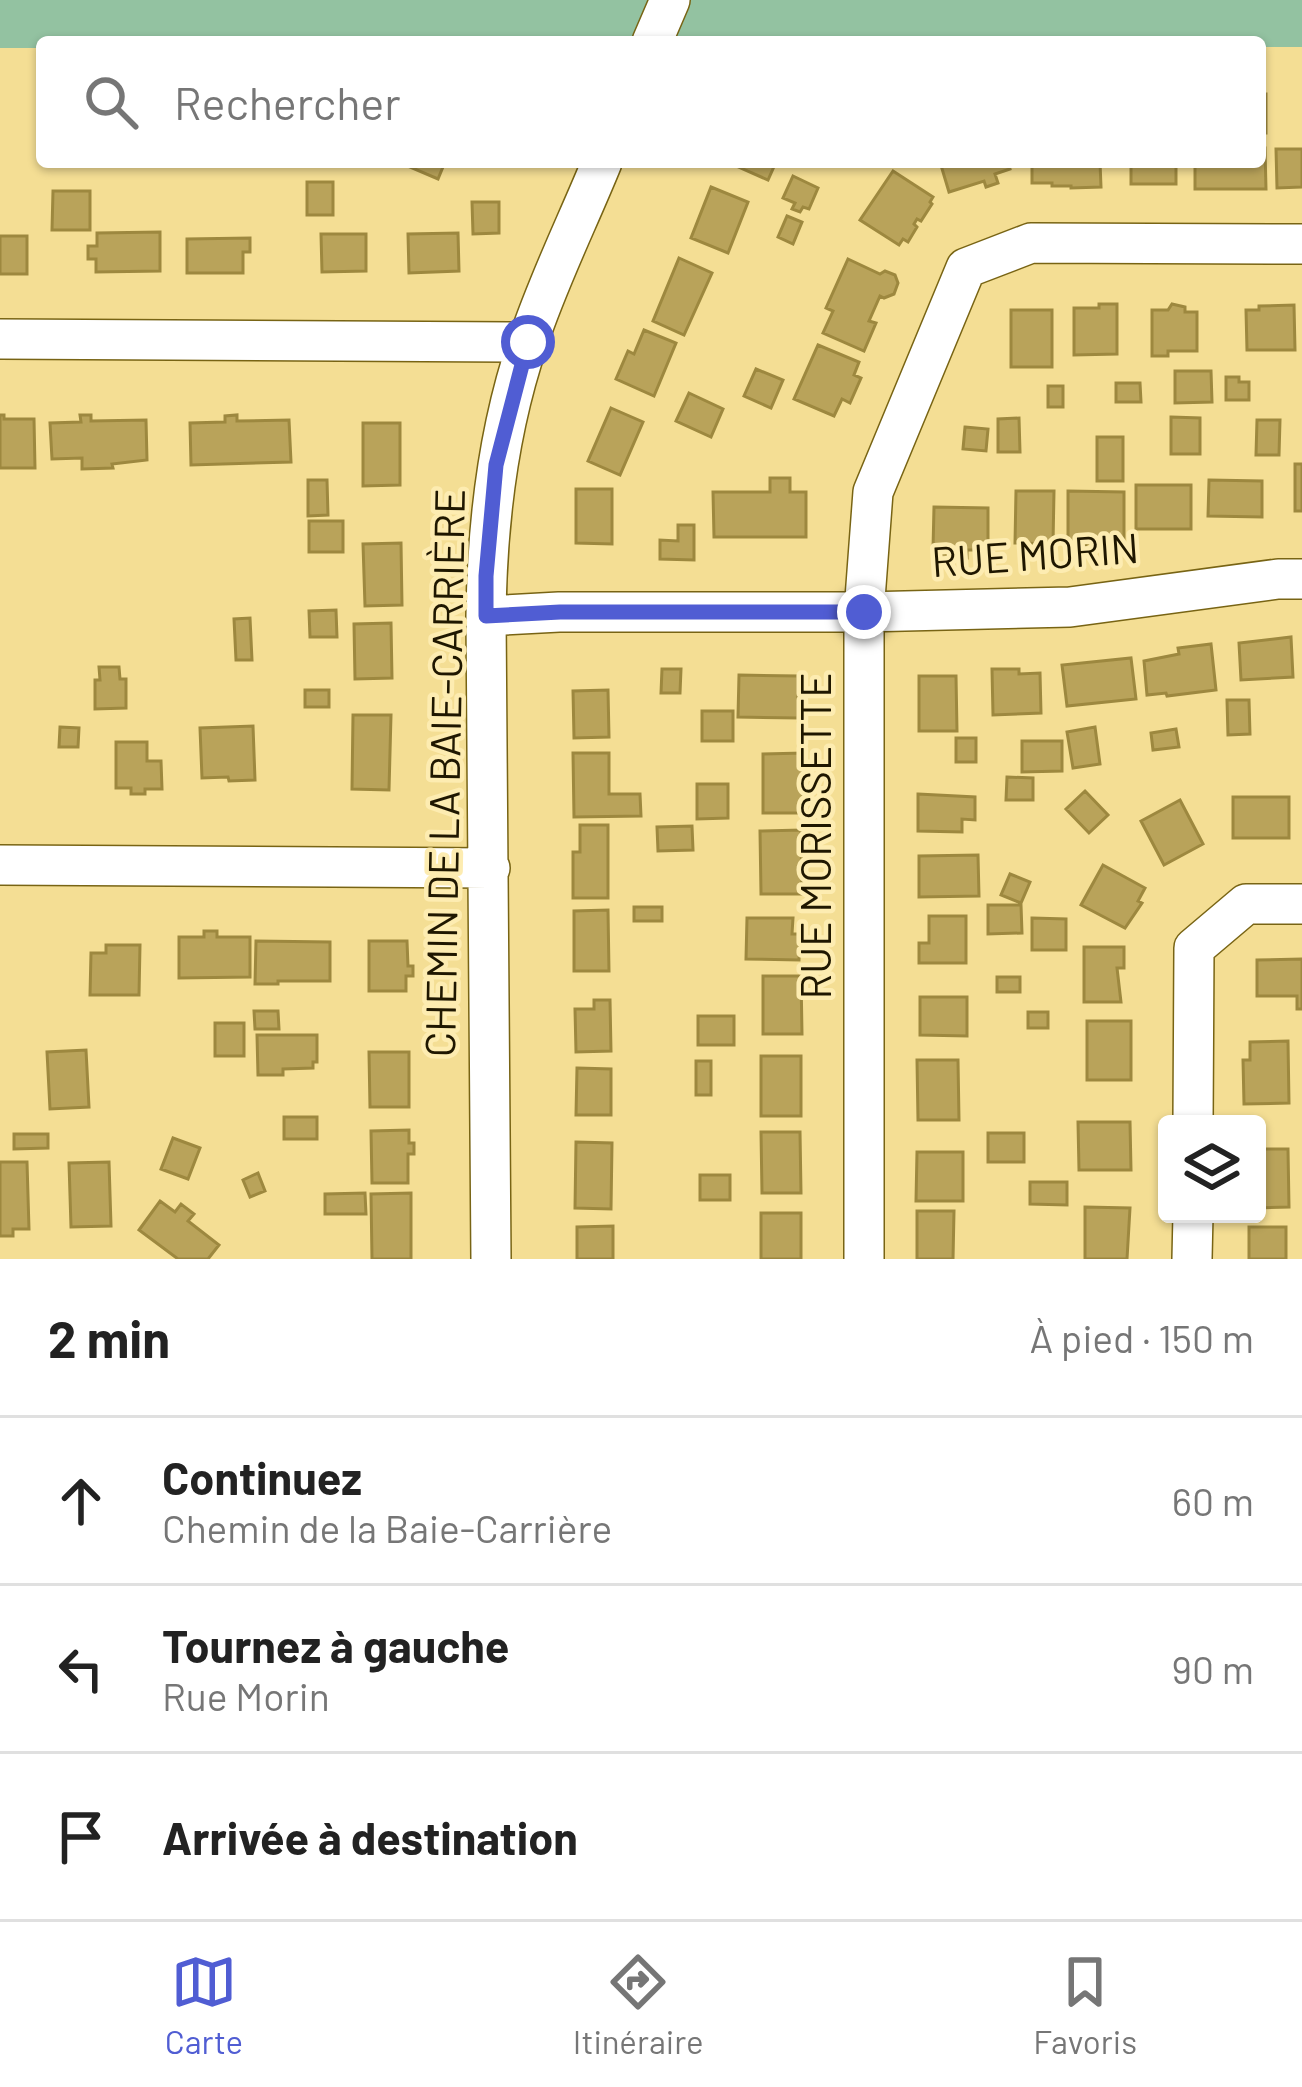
<!DOCTYPE html>
<html lang="fr">
<head>
<meta charset="utf-8">
<style>
  :root { --surface:#fff; --page:#f2f2f2; --text:#222; --muted:#767676; --line:#e0e0e0; --accent:#505dd3 }
  body { margin:0; font-family:Barlow,sans-serif; background:var(--page); color:var(--text) }
  .controls { position:absolute; right:36px; bottom:36px; display:grid; overflow:hidden; border-radius:12px; box-shadow:0 3px 9px #0004 }
  .controls button { width:108px; height:108px; display:grid; place-items:center; padding:0; border:0; border-bottom:3px solid var(--line); background:var(--surface); color:var(--text); font:60px sans-serif }
  .stop { position:absolute; width:36px; height:36px; margin:-27px; border:9px solid #505dd3; border-radius:50%; background:#fff }
  .stop.end { background:#505dd3; border-color:#fff; box-shadow:0 3px 12px #0008 }
  .list { margin:0; padding:0; list-style:none }
  h2 { display:flex; justify-content:space-between; align-items:center; height:156px; margin:0; padding:0 48px; font-size:51px }
  h2 small { font-size:39px; font-weight:400; color:var(--muted) }
  .list li { display:grid; grid-template-columns:78px 1fr auto; gap:36px; align-items:center; box-sizing:border-box; height:168px; padding:0 48px; border-top:3px solid var(--line) }
  .list b { display:block; font-size:45px; white-space:nowrap }
  .list p { margin:0; font-size:39px; white-space:nowrap; color:var(--muted) }
  .list em { font-size:39px; font-style:normal; color:var(--muted) }
  .icon { flex:none; width:66px; height:66px; fill:none; stroke:currentColor; stroke-width:2; stroke-linecap:round; stroke-linejoin:round }
  .map { position:relative; flex:none; width:1302px; height:1259px; overflow:hidden }
  .search { position:absolute; background:var(--surface); box-shadow:0 3px 9px #0004; left:36px; right:36px; top:36px; height:132px; display:flex; align-items:center; gap:30px; box-sizing:border-box; padding:0 42px; border-radius:12px; color:var(--muted); font-size:45px }
  .sheet { height:660px; background:var(--surface) }
  nav { display:flex; justify-content:space-around; align-items:center; box-sizing:border-box; height:168px; border-top:3px solid var(--line); background:var(--surface); font-size:33px; color:var(--muted) }
  nav a { display:grid; justify-items:center; gap:6px }
  nav .on { color:var(--accent) }
  .map>svg:first-child { display:block }
  .green { fill:#93c2a1 }
  .building { fill:#b9a35a; stroke:#9d883f; stroke-width:3 }
  .lines { fill:none; stroke-linecap:round; stroke-linejoin:round }
  .minor-casing { stroke:#786414; stroke-width:42 }
  .minor { stroke:#fff; stroke-width:39 }
  .route { stroke:#505dd3; stroke-width:15 }
  .labels { text-anchor:middle; stroke-width:9; stroke-linejoin:round; paint-order:stroke }
  .street-label { font-size:42px; fill:#1f1700; stroke:#fdecb1 }
</style>
</head>
<body>
<div class="map">
<svg width="1302" height="1259" viewBox="0 0 1302 1259">
  <rect width="100%" height="100%" fill="#f4de94"/>
  <path class="green" d="M0,0H1302V47H1260V42H42V48H0Z"/>
  <path class="building" d="M1260,73L1262,94H1266V133H1260Z
    M1260,148H1265L1266,189H1195V162H1260Z
    M1276,149H1302V187L1277,188Z
    M406,162H445L438,179L405,165Z
    M727,162H776L768,180Z
    M940,162H1008L1010,169L995,174L998,183L986,187L984,181L949,192Z
    M1032,162H1100L1101,187L1071,188V186H1052V183H1032Z
    M1131,162H1176V184H1131Z
    M893,171L933,197L930,202L932,204L921,221L917,219L914,224L917,227L908,242L903,239L899,245L860,220Z
    M793,176L818,188L809,209L803,207L800,212L792,209L795,203L783,198Z
    M307,182H333V215H307Z
    M711,187L748,202L728,253L691,238Z
    M53,191H90V230H52Z
    M472,202H499V233L473,234Z
    M787,216L802,222L793,244L778,237Z
    M160,232V271L96,272V259H88V246H97V233Z
    M458,233L459,271L409,273L408,234Z
    M321,234H366V271L322,272Z
    M0,236H27V274H0Z
    M250,238V252H243V273H187V239Z
    M679,258L712,273L684,335L653,321Z
    M848,259L880,274L885,271L895,275L898,283L894,294L884,298L880,296L869,321L876,323L864,351L823,333L833,311L826,308Z
    M1099,304H1117V354L1074,355V308H1099Z
    M1172,304L1185,307V312H1197V351H1168V356H1152V310H1168Z
    M1294,305L1295,350H1247L1246,310H1259V306Z
    M1011,310H1052V367H1011Z
    M644,330L676,343L654,396L616,379L628,351L634,354Z
    M818,345L859,362L854,375L861,378L850,403L842,399L834,416L794,399Z
    M756,369L783,380L771,408L744,396Z
    M1175,371H1211L1212,402L1175,403Z
    M1226,377H1239V382H1249V400H1226Z
    M1116,383H1140L1141,402H1116Z
    M1048,386H1063V407H1048Z
    M689,393L723,409L711,437L676,421Z
    M611,408L643,422L620,475L588,461Z
    M0,415H4V419H34L35,468H0Z
    M80,415H91V421L146,420L147,460L112,464L113,468L82,469V458L52,459L50,423L81,422Z
    M237,415V421L289,420L291,462L191,465L190,423L225,422V416Z
    M1171,417L1200,418V454H1171Z
    M1019,418L1020,452H998V419Z
    M1257,420H1280L1279,455H1256Z
    M363,423H400V485L363,486Z
    M965,427L988,429L986,451L963,449Z
    M1097,437H1123V481H1097Z
    M1295,464H1302V511H1295Z
    M770,478H790V492H806V537H714L713,492H770Z
    M308,480H327L328,515L308,516Z
    M1209,480L1262,481V517L1208,516Z
    M1136,485H1191V529H1136Z
    M576,489H612V544L576,543Z
    M1016,491H1054L1053,544L1015,543Z
    M1068,491L1124,492V543H1086V547H1068Z
    M934,507L988,508V550H967V558H939V549H933Z
    M309,521H343V552H309Z
    M678,525H694V560L660,559V540L678,541Z
    M401,543L402,605L365,606L363,544Z
    M336,610L337,637H310L309,611Z
    M250,618L252,660H236L234,619Z
    M391,623L392,678L355,679L354,624Z
    M1291,637L1293,677L1241,680L1239,643Z
    M1211,644L1216,690L1167,696L1166,693L1147,695L1144,661L1179,654L1178,648Z
    M1131,658L1136,699L1067,706L1062,665Z
    M99,667H119L120,679H126V708L95,709V680H100Z
    M662,669H681L680,693H661Z
    M992,669H1019V674L1040,673L1041,713L993,715Z
    M739,675L798,676V718L738,717Z
    M919,676H956L957,731H919Z
    M305,690H329V707H305Z
    M608,690L609,737L574,738L573,691Z
    M1227,700H1249L1250,734L1228,735Z
    M702,711H733V741H702Z
    M353,715H391L389,790L352,789Z
    M253,726L255,780L229,781L228,777L202,778L200,728Z
    M60,727L79,728L78,747H59Z
    M1095,727L1100,764L1073,768L1067,732Z
    M1176,729L1179,747L1153,750L1151,733Z
    M956,738H976V762H956Z
    M1022,741H1062V771L1022,772Z
    M116,742H147V761H161L162,789H145V794H131V788H116Z
    M573,753H609V794H640L641,816L574,817Z
    M803,753V813H763V754Z
    M1007,777L1033,778V800H1006Z
    M697,784H728V818L697,819Z
    M1085,791L1108,815L1089,833L1066,809Z
    M918,794L975,797V820L962,819V832L918,831Z
    M1233,797H1289V838H1233Z
    M1180,800L1203,844L1164,865L1141,821Z
    M580,825H608V898H573V852H580Z
    M692,826L693,850L658,851L657,827Z
    M801,830L802,894H761L760,831Z
    M978,855L979,896L919,897V856Z
    M1103,865L1145,888L1138,901L1142,903L1125,928L1081,905Z
    M1010,874L1030,882L1021,903L1001,895Z
    M988,905H1021L1022,933L988,934Z
    M634,907H662V921H634Z
    M608,910L609,971H574V911Z
    M929,916H966V963H919V943H929Z
    M747,918H793L792,934H800L799,960L746,959Z
    M1032,918L1066,919V950H1032Z
    M204,931H217V937H250V977L179,978V937H204Z
    M256,941L330,942V981H278V984H255Z
    M369,941H407L408,966H413V976H406V991H369Z
    M106,945H140L139,995H90L91,953H106Z
    M1084,947H1124V968H1117L1121,1002H1084Z
    M1302,959V1009H1297V996H1257V960Z
    M763,976H801L802,1034H763Z
    M997,977H1020V992H997Z
    M920,997H967V1036L920,1035Z
    M594,1000H610L611,1051L576,1052L575,1009H594Z
    M254,1011H278L279,1029H255Z
    M1028,1012H1048V1028H1028Z
    M698,1016H734V1045H698Z
    M1087,1021H1131V1080H1087Z
    M215,1023H244V1056H215Z
    M257,1035H317V1062H313V1068L283,1069V1075H258Z
    M1288,1041L1289,1103L1244,1104L1243,1060H1250V1042Z
    M86,1050L89,1107L50,1109L47,1052Z
    M369,1052H409V1107H370Z
    M761,1056H801V1116H761Z
    M917,1060H958L959,1120H918Z
    M696,1061H711V1095H696Z
    M577,1068L611,1069V1115H576Z
    M284,1117H317V1139H284Z
    M1078,1122H1130L1131,1170H1079Z
    M409,1130V1143H414V1154H408V1183H372L371,1131Z
    M761,1132H800L801,1193H762Z
    M988,1133H1024V1162H988Z
    M14,1134H48V1148L14,1149Z
    M173,1138L200,1148L188,1179L161,1169Z
    M576,1142L612,1143L611,1209L575,1208Z
    M1257,1149H1288L1289,1207L1257,1208Z
    M917,1152H963V1201H916Z
    M0,1162H27L29,1229H13V1236H0Z
    M109,1162L111,1226L71,1227L69,1163Z
    M258,1173L265,1191L250,1197L243,1180Z
    M700,1175H730V1200H700Z
    M1030,1182H1067V1205L1030,1204Z
    M365,1193L366,1214H325V1194Z
    M411,1193V1259H372L371,1194Z
    M160,1201L175,1212L181,1204L194,1214L188,1221L219,1245L208,1259H178L139,1230Z
    M1085,1207L1130,1208L1127,1259H1085Z
    M917,1211H954L953,1259H917Z
    M761,1213H801V1259H761Z
    M613,1226V1259H577V1227Z
    M1249,1227H1286V1259H1249Z"/>
  <g class="lines">
    <defs>
      <path id="minor" d="M652,42L670,0
        M0,339L528,342
        M486,616L559,612H864L1070,607L1278,579H1302
        M0,865L490,868
        M1193,1124L1194,948L1246,904H1302
        M491,1259L486,616C487,523 498,430 528,342C548,281 578,221 602,162
        M864,1259V612L873,492L966,268L1031,243L1302,244
        M1192,1259L1193,1214"/>
    </defs>
    <use href="#minor" class="minor-casing"/>
    <use href="#minor" class="minor"/>
  </g>
  <g class="lines">
    <path class="route" d="M528,342L496,465L486,576V616L560,612H864"/>
  </g>
  <g class="labels">
    <g class="street-label">
      <text transform="translate(1035 555) rotate(-4)" y="15">RUE MORIN</text>
      <text transform="translate(445 773) rotate(-89)" y="15">CHEMIN DE LA BAIE-CARRIÈRE</text>
      <text transform="translate(816 836) rotate(-90)" y="15">RUE MORISSETTE</text>
    </g>
  </g>
</svg>
<div class="controls">
<button><svg class="icon" aria-label="layers" viewBox="0 0 24 24"><path d="M12 4l9 5-9 5-9-5zM3 14l9 5 9-5"/></svg></button>
</div>
<div class="stop" style="left:528px;top:342px"></div>
<div class="stop end" style="left:864px;top:612px"></div>
<div class="search"><svg class="icon" aria-label="search" viewBox="0 0 24 24"><circle cx="10" cy="10" r="6"/><path d="M15 15l6 6"/></svg>Rechercher</div>
</div>
<section class="sheet">
<h2>2 min<small>À pied · 150 m</small></h2>
<ul class="list">
<li><svg class="icon" aria-label="ahead" viewBox="0 0 24 24"><path d="M12 20V5M6 11l6-6 6 6"/></svg><div><b>Continuez</b><p>Chemin de la Baie-Carrière</p></div><em>60 m</em></li>
<li><svg class="icon" aria-label="left" viewBox="0 0 24 24"><path d="M17 20v-9H6M10 6l-5 5 5 5"/></svg><div><b>Tournez à gauche</b><p>Rue Morin</p></div><em>90 m</em></li>
<li><svg class="icon" aria-label="arrive" viewBox="0 0 24 24"><path d="M6 21V4h12l-3 4 3 4H6"/></svg><div><b>Arrivée à destination</b></div></li>
</ul>
</section>
<nav>
<a class="on"><svg class="icon" aria-label="map" viewBox="0 0 24 24"><path d="M3 6l6-2 6 2 6-2v14l-6 2-6-2-6 2zM9 4v14M15 6v14"/></svg>Carte</a>
<a><svg class="icon" aria-label="directions" viewBox="0 0 24 24"><path d="M12 3l9 9-9 9-9-9zM9 14v-3h6M13 9l2 2-2 2"/></svg>Itinéraire</a>
<a><svg class="icon" aria-label="saved" viewBox="0 0 24 24"><path d="M7 4h10v16l-5-4-5 4z"/></svg>Favoris</a>
</nav>
</body>
</html>
